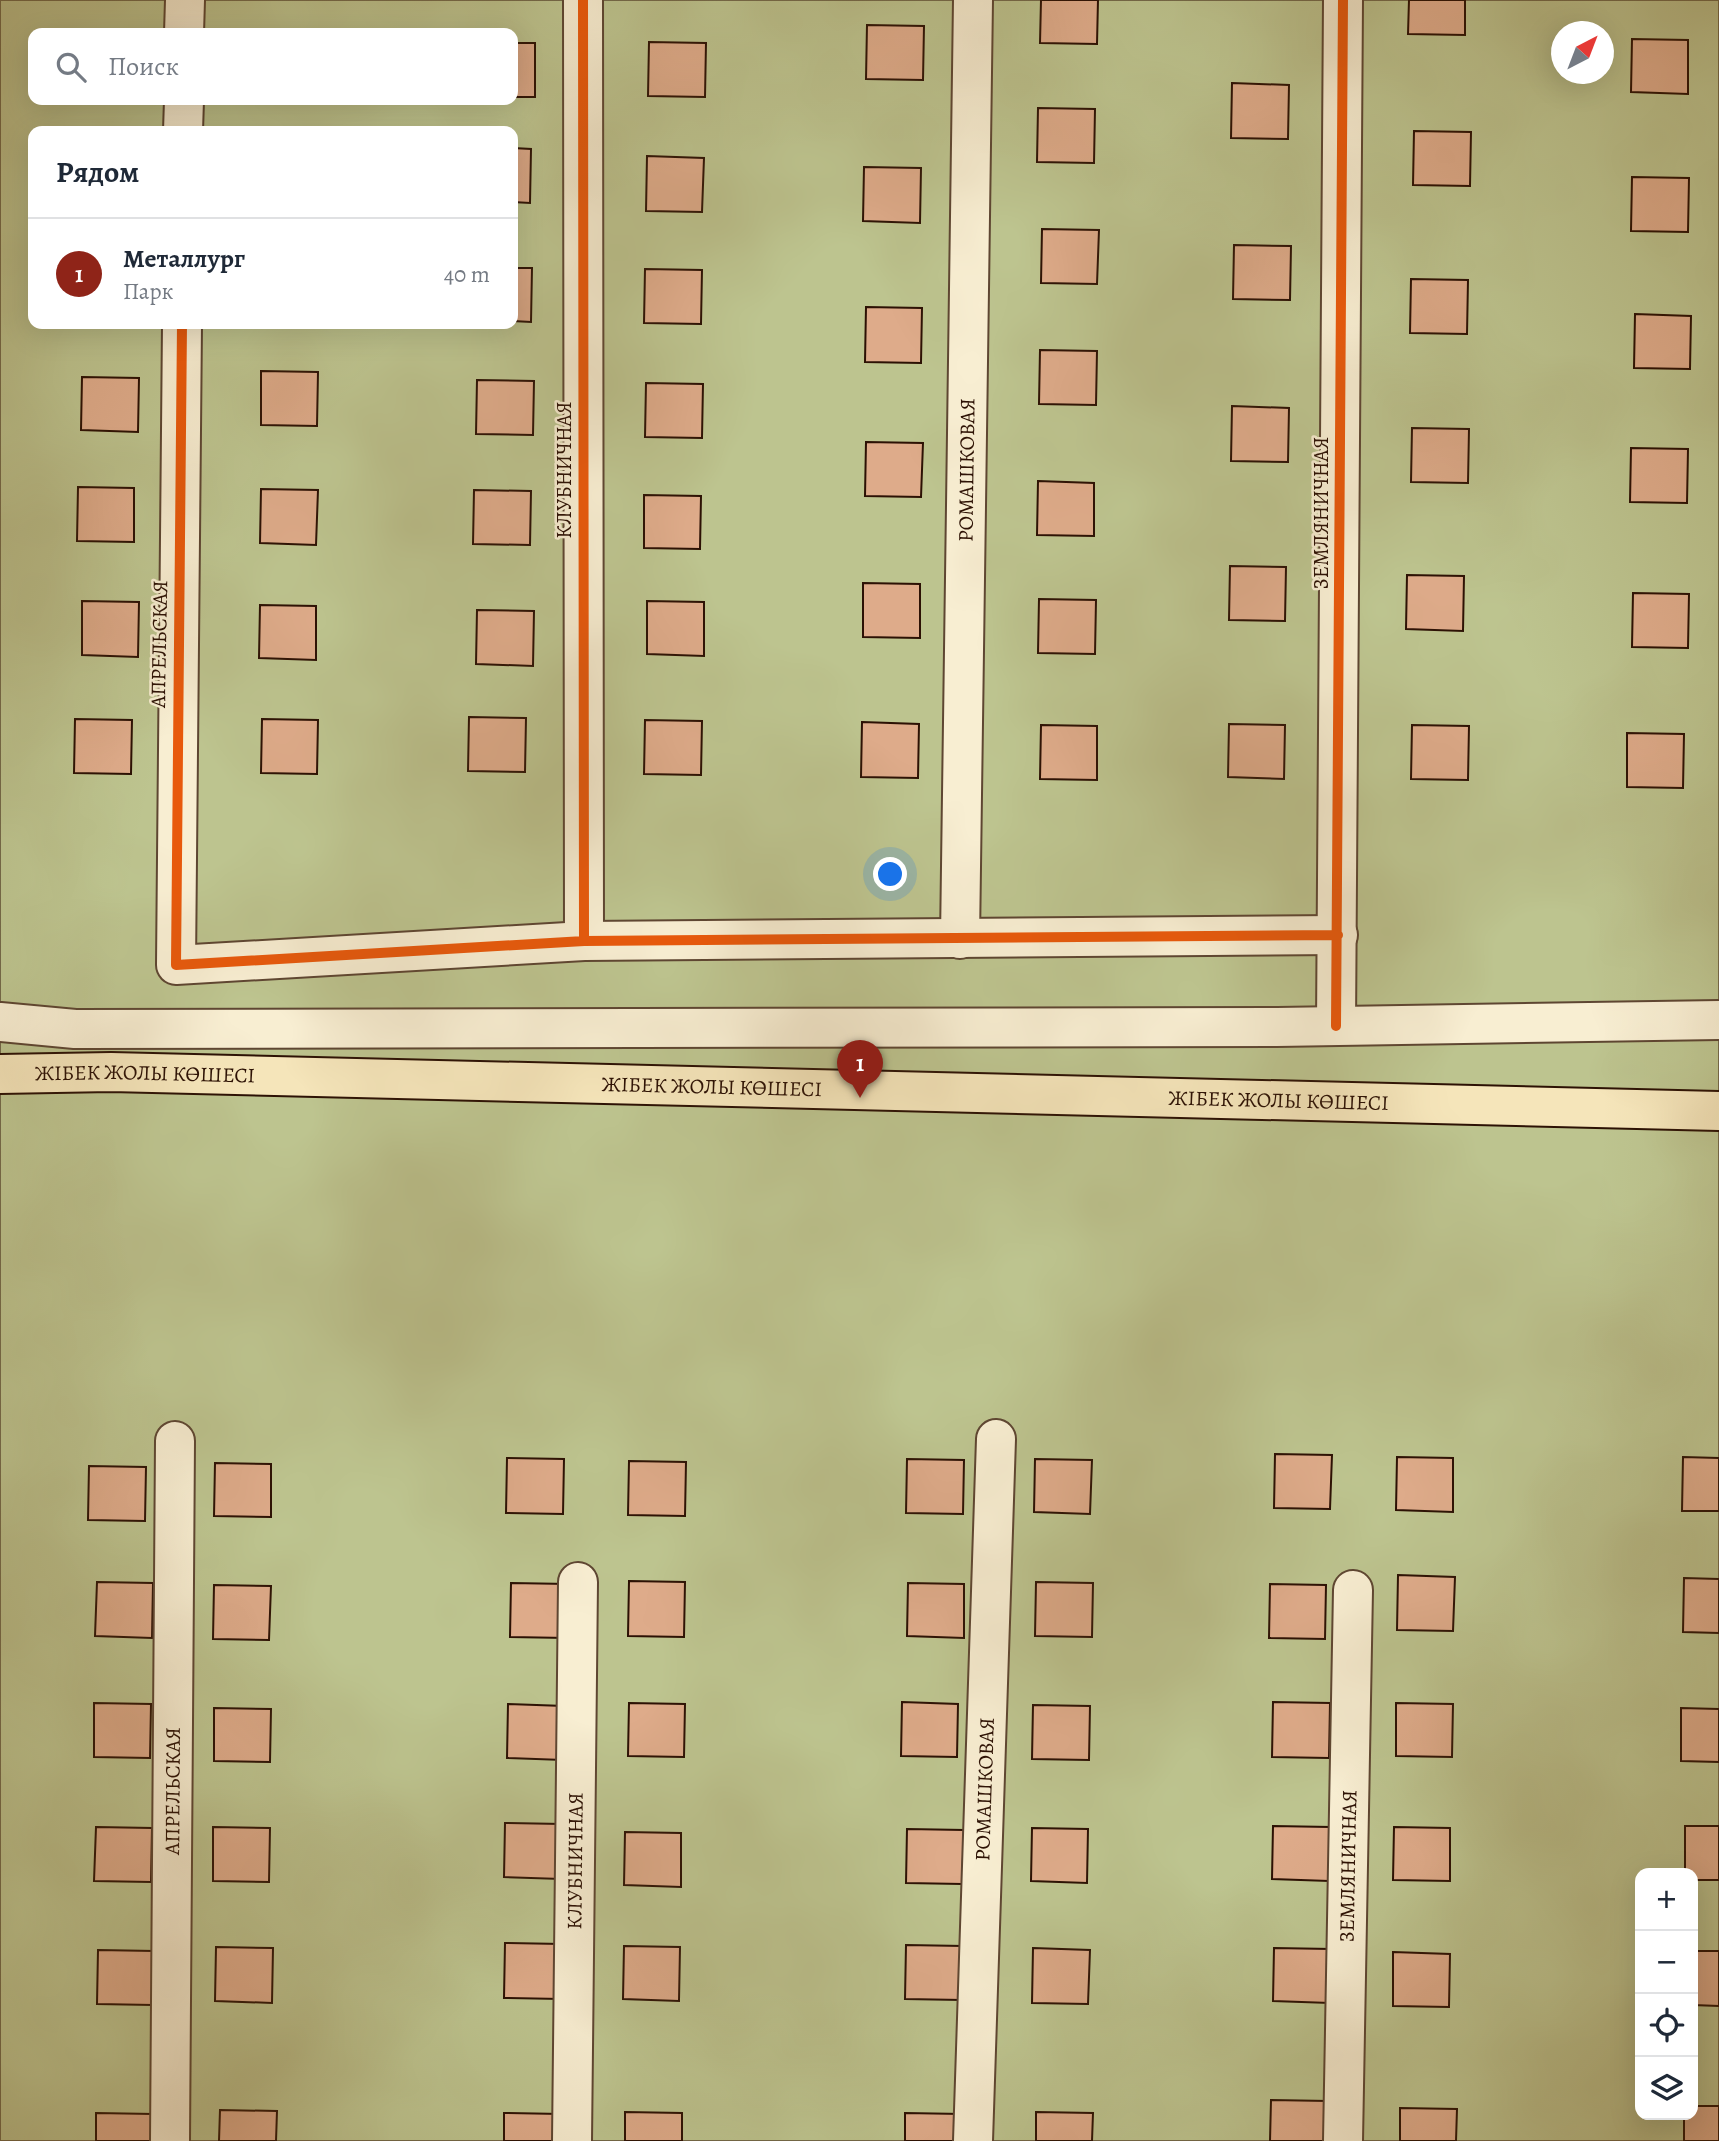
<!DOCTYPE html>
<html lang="ru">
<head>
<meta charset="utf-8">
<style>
  :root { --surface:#fff; --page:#f6f6f7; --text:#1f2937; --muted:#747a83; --line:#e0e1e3; --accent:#8f2418 }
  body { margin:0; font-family:Alegreya,serif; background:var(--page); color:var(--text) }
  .controls { position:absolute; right:21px; bottom:21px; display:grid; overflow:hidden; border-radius:14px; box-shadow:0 7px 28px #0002 }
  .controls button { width:63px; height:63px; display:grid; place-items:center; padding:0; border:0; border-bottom:2px solid var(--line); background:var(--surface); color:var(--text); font:35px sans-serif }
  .compass { position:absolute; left:1551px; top:21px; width:63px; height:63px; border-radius:50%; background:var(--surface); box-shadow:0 7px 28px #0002; rotate:42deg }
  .you { position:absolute; left:891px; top:875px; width:24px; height:24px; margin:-18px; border:5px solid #fff; border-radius:50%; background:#1a73e8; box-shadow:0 0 0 10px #1a73e833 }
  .badge { display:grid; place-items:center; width:46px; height:46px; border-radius:50%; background:var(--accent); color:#fff; font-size:23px; font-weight:700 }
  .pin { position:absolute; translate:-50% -58px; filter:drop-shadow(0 2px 4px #0008) }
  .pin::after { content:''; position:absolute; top:37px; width:24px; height:21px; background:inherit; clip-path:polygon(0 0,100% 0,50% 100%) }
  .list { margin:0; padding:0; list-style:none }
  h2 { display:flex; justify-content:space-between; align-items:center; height:91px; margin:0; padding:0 28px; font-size:30px }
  h2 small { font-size:23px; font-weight:400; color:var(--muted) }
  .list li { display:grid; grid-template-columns:46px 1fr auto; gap:21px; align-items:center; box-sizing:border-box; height:112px; padding:0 28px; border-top:2px solid var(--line) }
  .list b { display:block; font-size:26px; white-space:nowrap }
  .list p { margin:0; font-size:23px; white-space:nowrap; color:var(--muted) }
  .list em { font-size:23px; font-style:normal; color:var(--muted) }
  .icon { flex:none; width:38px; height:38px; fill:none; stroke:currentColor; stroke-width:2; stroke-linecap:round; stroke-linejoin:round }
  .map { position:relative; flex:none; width:1719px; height:2141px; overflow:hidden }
  .search { position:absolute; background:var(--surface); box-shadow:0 7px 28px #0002; left:28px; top:28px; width:490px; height:77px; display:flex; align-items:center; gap:18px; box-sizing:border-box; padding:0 24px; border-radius:14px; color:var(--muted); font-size:26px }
  .panel { position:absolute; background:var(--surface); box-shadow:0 7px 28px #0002; left:28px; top:126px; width:490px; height:203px; border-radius:14px }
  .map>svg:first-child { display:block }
  .green { fill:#bdc48f; stroke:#746a4a; stroke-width:2; fill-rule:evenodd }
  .building { fill:#deab8a; stroke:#2c1104; stroke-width:2 }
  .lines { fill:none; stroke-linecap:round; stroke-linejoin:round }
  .street-casing { stroke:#5e4632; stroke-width:42 }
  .highway-casing { stroke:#2c1104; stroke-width:42 }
  .street { stroke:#f8eed2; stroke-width:38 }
  .highway { stroke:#f5e5ba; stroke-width:38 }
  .cycleway-casing { stroke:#f8eed2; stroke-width:15 }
  .cycleway { stroke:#e8590c; stroke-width:10 }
  .labels { text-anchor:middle; stroke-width:5; stroke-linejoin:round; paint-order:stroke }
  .street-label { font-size:21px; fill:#2c1104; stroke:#f8eed2 }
</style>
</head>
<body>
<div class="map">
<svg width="1719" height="2141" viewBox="0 0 1719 2141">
  <rect width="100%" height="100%" fill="#f5e5ba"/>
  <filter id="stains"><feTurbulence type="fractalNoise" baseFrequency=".00286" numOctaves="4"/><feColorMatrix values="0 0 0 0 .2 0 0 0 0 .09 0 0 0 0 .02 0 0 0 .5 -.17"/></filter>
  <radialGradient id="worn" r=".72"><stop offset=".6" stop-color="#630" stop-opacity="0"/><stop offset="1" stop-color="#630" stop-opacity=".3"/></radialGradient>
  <path class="green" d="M0,0H1719V2141H0ZM1562,32H1604V74H1562ZM33,33H513V100H33ZM33,131H513V324H33ZM1640,1873H1693V2115H1640Z"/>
  <path class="building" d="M1041,0H1098L1097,44L1040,43Z
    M1409,0H1465V35L1408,34Z
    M867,25L924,26L923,80L866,79Z
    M1632,39L1688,40V94L1631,92Z
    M649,42L706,43L705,97L648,96Z
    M513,43H535V97H513Z
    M1232,83L1289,85L1288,139L1231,138Z
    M1038,108L1095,109L1094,163L1037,162Z
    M1414,131L1471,132L1470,186L1413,185Z
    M513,148L531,149L530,203L513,202Z
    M647,156L704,158L702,212L646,211Z
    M864,167L921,168L920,223L863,221Z
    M1632,177L1689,178L1688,232L1631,231Z
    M1042,229L1099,230L1097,284L1041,283Z
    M1234,245L1291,246L1290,300L1233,299Z
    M513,268H532L531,322L513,321Z
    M645,269L702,270L701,324L644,323Z
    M1411,279L1468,280L1467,334L1410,333Z
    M866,307L922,308L921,363L865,362Z
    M1635,314L1691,316L1690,369L1634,368Z
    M1040,350L1097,351L1096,405L1039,404Z
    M261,371L318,372L317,426L261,425Z
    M82,377L139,378L138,432L81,430Z
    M477,380L534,381L533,435L476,434Z
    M646,383L703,384L702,438L645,437Z
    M1232,406L1289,408L1288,462L1231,461Z
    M1412,428L1469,429L1468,483L1411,482Z
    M866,442L923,443L921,497L865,496Z
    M1631,448L1688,449L1687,503L1630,502Z
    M1038,481L1094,483V536L1037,535Z
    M78,487L134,488V542L77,541Z
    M261,489L318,490L316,545L260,543Z
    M474,490L531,491L530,545L473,544Z
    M644,495L701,496L700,549L644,548Z
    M1230,566L1286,567L1285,621L1229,620Z
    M1407,575L1464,576L1463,631L1406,629Z
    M863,583L920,584V638L863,637Z
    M1633,593L1689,594L1688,648L1632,647Z
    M1039,599L1096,600L1095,654L1038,653Z
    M82,601L139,602L138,657L82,655Z
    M647,601L704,602V656L647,654Z
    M260,605L316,606V660L259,658Z
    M477,610L534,611L533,666L476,664Z
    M469,717L526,718L525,772L468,771Z
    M75,719L132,720L131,774L74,773Z
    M262,719L318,720L317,774L261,773Z
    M645,720L702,721L701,775L644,774Z
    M862,722L919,724L918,778L861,777Z
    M1229,724L1285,725L1284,779L1228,777Z
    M1041,725L1097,726V780L1040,779Z
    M1412,725L1469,726L1468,780L1411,779Z
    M1627,733L1684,734L1683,788L1627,787Z
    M1275,1454L1332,1455L1330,1509L1274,1508Z
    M1397,1457L1453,1458V1512L1396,1510Z
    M1683,1457L1719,1458V1511H1682Z
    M507,1458L564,1459L563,1514L506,1513Z
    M907,1459L964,1460L963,1514L906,1513Z
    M1035,1459L1092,1460L1090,1514L1034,1512Z
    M629,1461L686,1462L685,1516L628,1515Z
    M215,1463L271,1464V1517L214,1516Z
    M89,1466L146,1467L145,1521L88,1520Z
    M1398,1575L1455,1577L1453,1631L1397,1630Z
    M1684,1578L1719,1579V1633L1683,1632Z
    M629,1581L685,1582L684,1637L628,1636Z
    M97,1582L153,1583L152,1638L95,1636Z
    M1036,1582L1093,1583L1092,1637L1035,1636Z
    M511,1583L568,1584L567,1638L510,1637Z
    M908,1583L964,1584V1638L907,1636Z
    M1270,1584L1326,1585L1325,1639L1269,1638Z
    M214,1585L271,1586L269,1640L213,1639Z
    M902,1702L958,1704L957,1757L901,1756Z
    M1273,1702L1330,1703L1329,1758L1272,1757Z
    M94,1703L151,1704L150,1758L94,1757Z
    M629,1703L685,1704L684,1757L628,1756Z
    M1396,1703L1453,1704L1452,1757L1396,1756Z
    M508,1704L564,1706L563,1760L507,1758Z
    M1033,1705L1090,1706L1089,1760L1032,1759Z
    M214,1708L271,1709L270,1762L214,1761Z
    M1681,1708L1719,1709V1762L1681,1761Z
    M505,1823L562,1824L561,1879L504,1877Z
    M1273,1826L1330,1827L1329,1881L1272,1879Z
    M1685,1826H1719V1880H1693V1873H1685Z
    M96,1827L152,1828L151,1882L94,1881Z
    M213,1827L270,1828L269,1882L213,1881Z
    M1394,1827L1450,1828V1881L1393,1880Z
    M1032,1828L1088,1829L1087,1883L1031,1881Z
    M907,1829L964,1830L962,1884L906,1883Z
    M625,1832L681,1833V1887L624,1885Z
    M505,1943L562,1944L561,1999L504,1998Z
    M906,1945L963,1946L962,2000L905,1999Z
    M624,1946L680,1947L679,2001L623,1999Z
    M216,1947L273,1948L272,2003L215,2001Z
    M1033,1948L1090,1950L1088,2004L1032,2003Z
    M1274,1948L1331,1949L1330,2003L1273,2001Z
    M98,1950L154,1951L153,2005L97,2004Z
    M1693,1951H1719V2006L1693,2005Z
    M1393,1952L1450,1954L1449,2007L1393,2006Z
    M1271,2100L1328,2101L1327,2141H1270Z
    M1693,2106H1719V2141H1684V2115H1693Z
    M1400,2108L1457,2109L1456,2141H1400Z
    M220,2110L277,2111L276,2141H219Z
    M625,2112L682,2113V2141H625Z
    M1036,2112L1093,2113L1092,2141H1036Z
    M96,2113L153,2114L152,2141H96Z
    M504,2113L561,2114L560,2141H504Z
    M905,2113L962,2114V2141H905Z"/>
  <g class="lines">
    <defs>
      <g id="street">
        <path d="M583,0L584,941"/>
        <path d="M184,33L185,0"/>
        <path d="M183,131L184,100"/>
        <path d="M182,324L176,965L584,941L1338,935"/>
        <path id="s1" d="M960,939L973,0"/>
        <path d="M0,1022L75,1029L1277,1027L1719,1020"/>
        <path d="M1336,1026L1343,0"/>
        <path id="s2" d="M170,2141L175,1441"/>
        <path id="s3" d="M572,2141L578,1582"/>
        <path id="s4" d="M973,2141L996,1439"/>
        <path id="s5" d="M1343,2141L1353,1590"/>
      </g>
      <g id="highway">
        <path id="s6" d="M0,1074L111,1072L1719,1111"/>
      </g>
    </defs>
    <use href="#street" class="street-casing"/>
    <use href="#highway" class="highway-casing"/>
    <use href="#street" class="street"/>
    <use href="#highway" class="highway"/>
    <defs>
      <path id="cycleway" d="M583,0L584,941
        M182,324L176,965L584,941L1338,935
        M1336,1026L1343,0"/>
    </defs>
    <use href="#cycleway" class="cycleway-casing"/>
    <use href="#cycleway" class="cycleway"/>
  </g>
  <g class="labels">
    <g class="street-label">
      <text transform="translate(564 470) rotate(-90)" y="7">КЛУБНИЧНАЯ</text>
      <text dy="7" stroke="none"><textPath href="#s1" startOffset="469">РОМАШКОВАЯ</textPath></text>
      <text transform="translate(1321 513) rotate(-90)" y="7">ЗЕМЛЯНИЧНАЯ</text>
      <text transform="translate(159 644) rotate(-89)" y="7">АПРЕЛЬСКАЯ</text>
      <text dy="7" stroke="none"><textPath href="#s6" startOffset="145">ЖІБЕК ЖОЛЫ КӨШЕСІ</textPath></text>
      <text dy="7" stroke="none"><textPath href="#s6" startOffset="712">ЖІБЕК ЖОЛЫ КӨШЕСІ</textPath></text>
      <text dy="7" stroke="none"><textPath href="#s6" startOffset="1279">ЖІБЕК ЖОЛЫ КӨШЕСІ</textPath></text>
      <text dy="7" stroke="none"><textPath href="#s4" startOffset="352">РОМАШКОВАЯ</textPath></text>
      <text dy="7" stroke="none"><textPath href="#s2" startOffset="350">АПРЕЛЬСКАЯ</textPath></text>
      <text dy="7" stroke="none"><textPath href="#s3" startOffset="280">КЛУБНИЧНАЯ</textPath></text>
      <text dy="7" stroke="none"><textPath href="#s5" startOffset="275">ЗЕМЛЯНИЧНАЯ</textPath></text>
    </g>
  </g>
  <rect width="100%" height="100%" filter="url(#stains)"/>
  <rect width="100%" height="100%" fill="url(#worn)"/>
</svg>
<div class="controls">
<button>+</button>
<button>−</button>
<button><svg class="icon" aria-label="locate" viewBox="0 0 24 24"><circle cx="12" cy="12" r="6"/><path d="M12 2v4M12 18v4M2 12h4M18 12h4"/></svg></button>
<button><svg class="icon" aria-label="layers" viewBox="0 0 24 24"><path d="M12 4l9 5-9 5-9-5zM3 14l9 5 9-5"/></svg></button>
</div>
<svg class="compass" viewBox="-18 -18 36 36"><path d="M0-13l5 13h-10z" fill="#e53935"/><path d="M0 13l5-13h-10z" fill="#747a83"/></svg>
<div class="you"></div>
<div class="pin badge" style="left:860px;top:1098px">1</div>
<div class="search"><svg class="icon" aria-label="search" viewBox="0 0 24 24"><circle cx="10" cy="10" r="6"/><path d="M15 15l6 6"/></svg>Поиск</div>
<section class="panel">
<h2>Рядом<small></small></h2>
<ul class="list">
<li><span class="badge">1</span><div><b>Металлург</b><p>Парк</p></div><em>40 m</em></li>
</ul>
</section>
</div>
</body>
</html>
